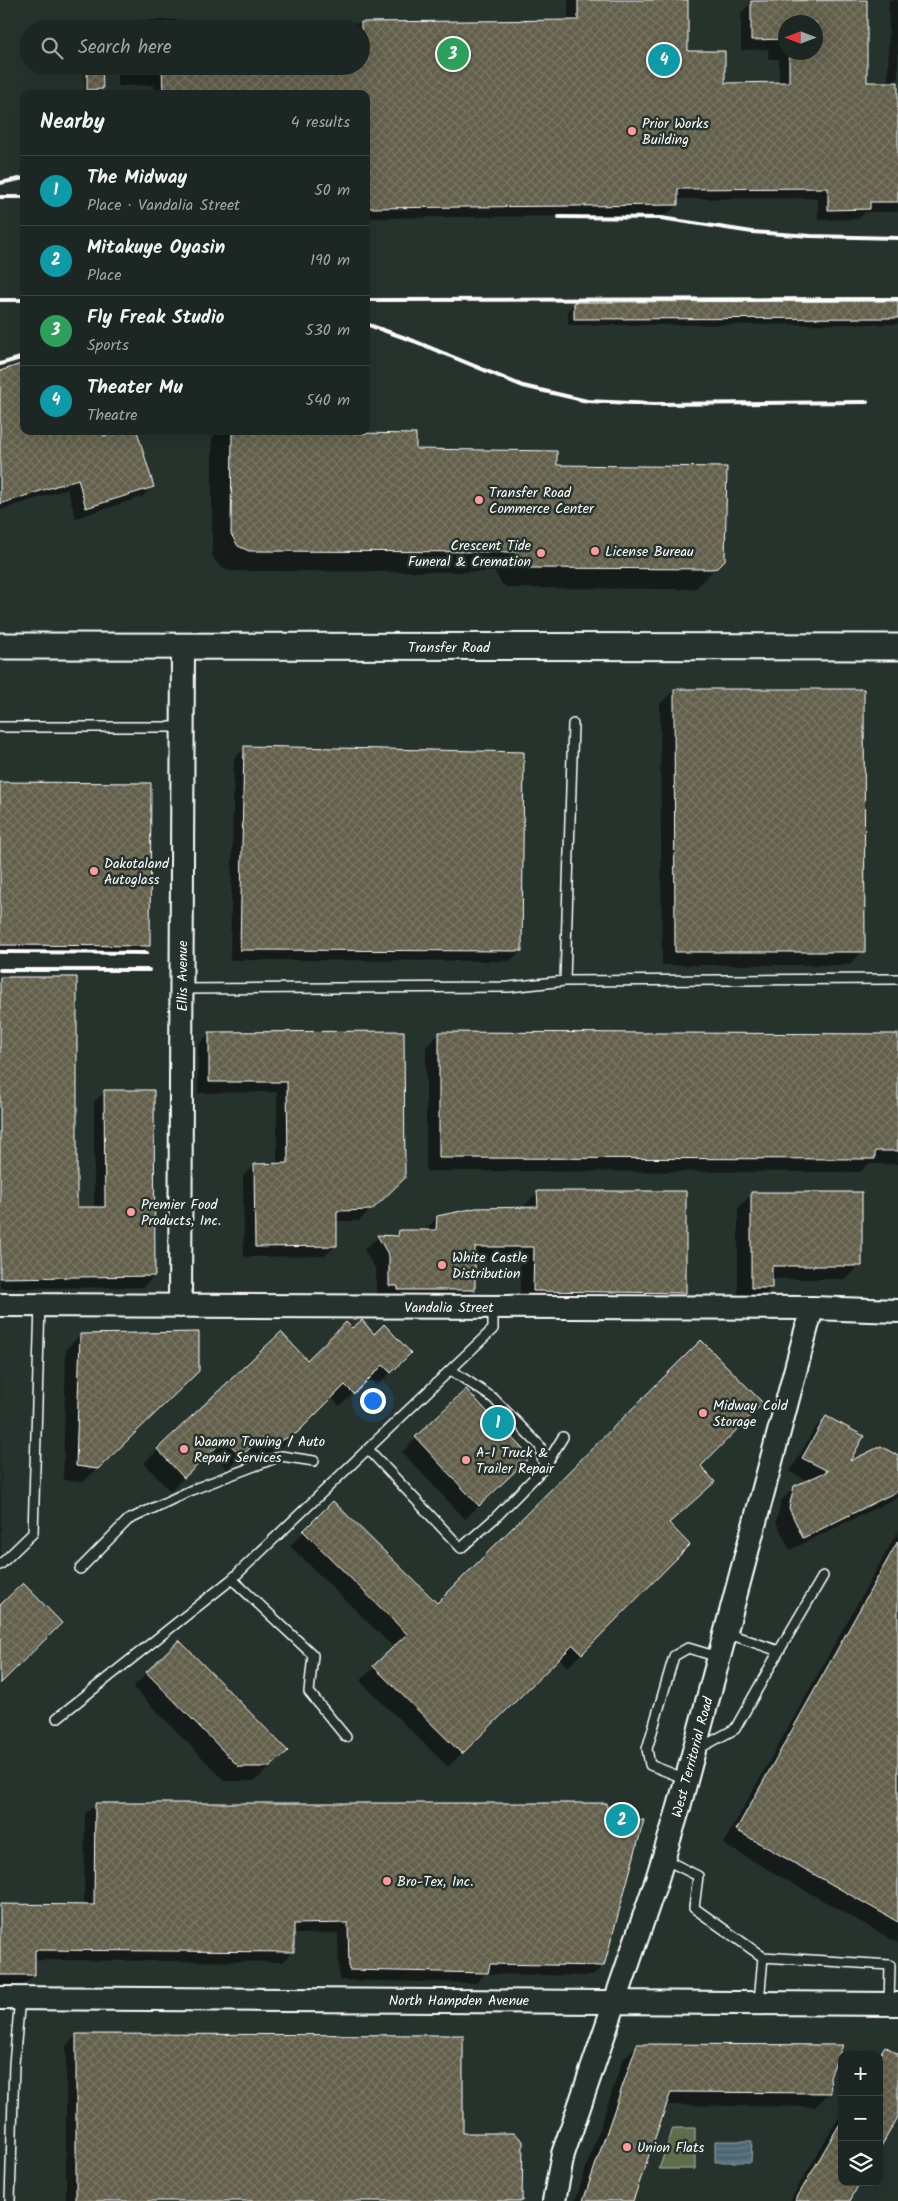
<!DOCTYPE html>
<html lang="en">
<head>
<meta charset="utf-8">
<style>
  :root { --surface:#1c2622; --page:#252e2a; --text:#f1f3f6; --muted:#a0a5a5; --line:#3a4340; --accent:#db2777 }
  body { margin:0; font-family:Kalam,sans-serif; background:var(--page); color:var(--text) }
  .controls { position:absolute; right:15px; bottom:15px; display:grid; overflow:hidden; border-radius:10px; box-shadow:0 5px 20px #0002 }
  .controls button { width:45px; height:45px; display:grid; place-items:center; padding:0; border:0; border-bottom:1px solid var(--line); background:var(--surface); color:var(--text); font:25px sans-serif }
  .compass { position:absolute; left:778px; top:15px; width:45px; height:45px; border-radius:50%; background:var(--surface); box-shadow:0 5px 20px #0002; rotate:270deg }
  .you { position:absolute; left:372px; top:1400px; width:18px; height:18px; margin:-12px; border:4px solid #fff; border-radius:50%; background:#1a73e8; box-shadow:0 0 0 8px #1a73e833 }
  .badge { display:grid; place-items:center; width:32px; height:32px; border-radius:50%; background:var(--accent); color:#fff; font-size:16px; font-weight:700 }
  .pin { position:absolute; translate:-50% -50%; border:2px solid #fff; box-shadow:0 1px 5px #0006 }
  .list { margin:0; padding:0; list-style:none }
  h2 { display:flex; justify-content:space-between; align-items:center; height:65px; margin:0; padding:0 20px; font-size:21px }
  h2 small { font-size:16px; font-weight:400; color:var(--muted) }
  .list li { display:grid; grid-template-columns:32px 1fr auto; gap:15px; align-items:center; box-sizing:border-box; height:70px; padding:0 20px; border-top:1px solid var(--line) }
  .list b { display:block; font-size:19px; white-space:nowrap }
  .list p { margin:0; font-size:16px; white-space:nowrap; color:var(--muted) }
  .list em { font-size:16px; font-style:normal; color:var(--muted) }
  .icon { flex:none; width:28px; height:28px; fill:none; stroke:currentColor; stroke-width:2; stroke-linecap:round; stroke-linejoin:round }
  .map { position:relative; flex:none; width:898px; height:2201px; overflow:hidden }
  .search { position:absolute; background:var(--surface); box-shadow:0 5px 20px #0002; left:20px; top:20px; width:350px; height:55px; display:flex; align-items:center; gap:12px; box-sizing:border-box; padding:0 18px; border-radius:28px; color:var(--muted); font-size:19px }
  .panel { position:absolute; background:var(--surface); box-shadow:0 5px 20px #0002; left:20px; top:90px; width:350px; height:345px; border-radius:10px }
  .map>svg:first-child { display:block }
  .park { fill:#616d4e; stroke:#b0b6a6 }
  .water { fill:url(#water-rules); stroke:#95a4ab }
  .shadow { fill:#0007; fill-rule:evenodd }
  .building { fill:url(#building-cross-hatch); stroke:#fff }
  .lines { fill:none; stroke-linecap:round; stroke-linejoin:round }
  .service-casing { stroke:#fff; stroke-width:12 }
  .tertiary-casing { stroke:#fff; stroke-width:26 }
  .secondary-casing { stroke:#fff; stroke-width:29 }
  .service { stroke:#26332d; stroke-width:9 }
  .tertiary { stroke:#26332d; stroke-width:22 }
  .secondary { stroke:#26332d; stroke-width:25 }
  .rail { stroke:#fff; stroke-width:4 }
  .poi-dot { fill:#ff9aa2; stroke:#26332d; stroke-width:2 }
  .labels { text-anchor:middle; stroke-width:5; stroke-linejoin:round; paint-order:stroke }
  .poi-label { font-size:14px; fill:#fff; stroke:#26332d; text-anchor:start }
  .street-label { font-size:14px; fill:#fff; stroke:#26332d }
</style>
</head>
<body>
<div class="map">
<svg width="898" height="2201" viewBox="0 0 898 2201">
  <defs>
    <pattern id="water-rules" width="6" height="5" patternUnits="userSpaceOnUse" patternTransform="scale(1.25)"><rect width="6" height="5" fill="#4e6873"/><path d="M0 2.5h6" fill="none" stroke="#697f88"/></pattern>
    <pattern id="building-cross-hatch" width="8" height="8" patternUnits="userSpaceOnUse" patternTransform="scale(1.25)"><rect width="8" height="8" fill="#625e4b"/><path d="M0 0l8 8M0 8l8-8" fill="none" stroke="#7a7666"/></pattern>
  </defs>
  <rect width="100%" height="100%" fill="#26332d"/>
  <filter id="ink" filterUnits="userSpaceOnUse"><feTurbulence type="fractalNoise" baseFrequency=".02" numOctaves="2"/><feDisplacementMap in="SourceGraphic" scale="10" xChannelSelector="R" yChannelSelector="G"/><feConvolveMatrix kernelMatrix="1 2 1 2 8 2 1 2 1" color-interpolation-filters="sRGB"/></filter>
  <g filter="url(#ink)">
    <path class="park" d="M673,2128H695V2169H659Z"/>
    <path class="water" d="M715,2141H752L751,2162H715Z"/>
    <path class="shadow" d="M568,0H687V53L724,84L779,83V59H768V49L741,50V13L752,2H771V0H865L866,83H888L889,0H898V212H866L858,219L818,220V198L677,199V205L666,215L366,218V94H153V85L118,86V66H361V29H120L128,20H181V25L568,21ZM786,22H816V52H786Z
      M87,67L101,89L98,92H85L84,70Z
      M898,303V324L568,325V310L575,304Z
      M0,372L24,431L103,437L153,486L142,497L76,518L67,489L0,510Z
      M218,431H321V434L414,450L555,466L723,560L696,588L691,589L508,588L501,583L495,572L228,571L224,569L215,561L212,554V438Z
      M674,690L863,951L849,965H662L660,704Z
      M245,748L521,950L510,961L230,960L234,758Z
      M0,783L148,945L138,956L0,955Z
      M0,978L76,1209H94V1102L105,1091L154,1276L143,1287L0,1288Z
      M403,1032V1178L359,1221H336V1245L325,1256L244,1257L243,1176L254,1165L277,1164V1092L198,1093V1045L209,1034Z
      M440,1033L898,1034V1164H868L860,1172L426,1171V1047Z
      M538,1192L684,1292L670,1306L520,1304V1261L474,1260V1290L460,1304L376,1299V1270L364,1250L378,1237H393L399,1231H424L438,1217L524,1209V1206Z
      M752,1194L860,1265L846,1279H771V1288L757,1302H738V1208Z
      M352,1330L374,1336L410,1353L377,1386L368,1378L340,1406L331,1397L282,1446L256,1459L248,1450L227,1469L211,1451L170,1491L144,1463L281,1334L307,1362Z
      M80,1335L183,1385L83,1482L63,1480L66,1349Z
      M0,1341L1,1554L0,1555Z
      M466,1391L515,1471L465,1519L402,1452Z
      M826,1417L848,1463L898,1457V1497L790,1550L776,1522L781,1501L794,1487L809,1481L790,1472L813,1431Z
      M699,1466L700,1495L668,1524L688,1545L568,1667L559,1658L448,1767L360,1681L394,1648L290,1546L333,1503L437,1605Z
      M898,1531V1943L723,1844Z
      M147,1673L272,1765L255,1781H225L133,1687Z
      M96,1804L603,1965L593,1976L485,1974L476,1983L339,1980L338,1933L292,1934V1952L282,1962L34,1960V1975L23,1985H0V1905L84,1906L85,1814Z
      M77,2035L462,2134L521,2201H66V2046Z
      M637,2045L829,2076V2093L815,2107L665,2105L632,2201H575L623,2059Z
      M842,2112V2182L848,2201H790Z"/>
    <path class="building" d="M578,0H688V51H725V83L789,82V52H816V22H786V39L751,40V1L867,0V82H898V202H870V209L828,210V188L678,189V205L366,208V94H163L162,66H361V22L578,20Z
      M87,66H102L103,89L87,90Z
      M898,301V318L574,319V302Z
      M24,363V431H102L104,436L119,431H137L154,487L86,508L78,479L0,504V371Z
      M232,431L416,434V449L557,451V465L727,467L725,560L717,568L712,569L528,568L521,563L515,552L249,551L238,546L231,534Z
      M674,689H864L865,952H675Z
      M244,746L524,752L522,951L240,950Z
      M0,782L151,783L150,946L0,945Z
      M0,977H77V1207H105L104,1090H154L155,1276L0,1278Z
      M404,1031L405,1178L372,1210L337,1211V1246L255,1247L254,1164L288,1163L287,1082H209V1032Z
      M439,1032L898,1034V1151H875V1159L439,1158Z
      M537,1191H686V1293L533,1291L534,1247H475V1290H398V1286H389V1256L377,1235L398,1236L399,1230H436L437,1216L476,1208L538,1207Z
      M751,1192H862V1266H772V1288H751Z
      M362,1320L374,1334L384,1324L411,1353L391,1373L383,1365L354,1394L345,1385L297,1433L270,1446L262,1438L241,1456L225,1439L184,1478L157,1449L281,1332L307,1360L346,1322L352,1328Z
      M199,1332V1371L98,1469L76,1466L80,1334Z
      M701,1340L763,1403L701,1466L715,1482L669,1523L690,1545L582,1654L573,1645L462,1754L373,1666L407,1634L303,1531L333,1501L437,1603Z
      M466,1389L530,1457L479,1506L415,1437Z
      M826,1416L864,1436L850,1461L881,1446L898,1456V1491L803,1538L789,1508L794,1486L828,1471L802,1458Z
      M898,1541V1922L736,1830Z
      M23,1583L62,1623L0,1684V1605Z
      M179,1640L288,1751L270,1767H239L146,1672Z
      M95,1803H607V1820H644L604,1966L490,1964L488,1973L349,1970L348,1923L294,1924V1952L35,1950V1975H0V1904L94,1905Z
      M76,2034L463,2035V2133H514L523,2141L522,2201H76Z
      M637,2044L843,2045L830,2076L831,2093L671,2092L633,2201H583Z
      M885,2046L898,2054V2117L879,2150V2056Z
      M842,2120V2182H860L850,2201H795Z"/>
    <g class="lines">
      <defs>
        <path id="service" d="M0,727H182
          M565,981L573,724
          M182,989L509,987L565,981L898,979
          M368,1449L461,1548L495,1518L544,1468L540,1446L493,1398L451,1370
          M544,1468L563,1437
          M0,1565L33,1533L40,1305
          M80,1569L128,1520L194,1489L281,1456L314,1461
          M232,1579L313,1655L309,1692L346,1737
          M779,1651L823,1576
          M57,1718L232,1579L493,1329V1307
          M698,1749L735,1729L779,1651L726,1633
          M686,1779L650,1765L647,1749L674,1656L688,1648L718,1657
          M664,1859L698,1876L694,1908L763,1957L890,1965L889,2004
          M759,2002L763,1957
          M10,2201L14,2064L20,1998"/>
        <path id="tertiary" d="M0,1305L812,1308L898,1311
          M180,1306L183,647
          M0,1998L898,2004
          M554,2201L563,2154L657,1879L679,1807L812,1308"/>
        <path id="secondary" d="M0,646L898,647"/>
      </defs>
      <use href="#service" class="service-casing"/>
      <use href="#tertiary" class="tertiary-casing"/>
      <use href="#secondary" class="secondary-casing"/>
      <use href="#service" class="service"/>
      <use href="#tertiary" class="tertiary"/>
      <use href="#secondary" class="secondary"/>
      <path class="rail" d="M0,183L24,178
        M0,197H24
        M559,217L661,218L752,232L811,236L898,238
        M0,300H24
        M366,300L898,299
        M366,324L414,341L523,386L587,401L654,404L867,402
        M0,364L24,357
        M0,952L147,953
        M0,970H149"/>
    </g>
  </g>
  <g class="poi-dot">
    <circle cx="632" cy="131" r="5"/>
    <circle cx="479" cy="500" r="5"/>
    <circle cx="595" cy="551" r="5"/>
    <circle cx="541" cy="553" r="5"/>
    <circle cx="94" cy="871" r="5"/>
    <circle cx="131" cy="1212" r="5"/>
    <circle cx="442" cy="1265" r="5"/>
    <circle cx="703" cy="1413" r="5"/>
    <circle cx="184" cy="1449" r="5"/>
    <circle cx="466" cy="1460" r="5"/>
    <circle cx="387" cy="1881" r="5"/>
    <circle cx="627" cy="2147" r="5"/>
  </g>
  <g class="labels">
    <g class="poi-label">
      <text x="642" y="128">Prior Works<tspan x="642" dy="16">Building</tspan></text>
      <text x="489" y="497">Transfer Road<tspan x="489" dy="16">Commerce Center</tspan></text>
      <text x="531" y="550" text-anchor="end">Crescent Tide<tspan x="531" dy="16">Funeral &amp; Cremation</tspan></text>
      <text x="605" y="556">License Bureau</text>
      <text x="104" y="868">Dakotaland<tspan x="104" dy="16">Autoglass</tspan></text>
      <text x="141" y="1209">Premier Food<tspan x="141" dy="16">Products, Inc.</tspan></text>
      <text x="452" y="1262">White Castle<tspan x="452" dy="16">Distribution</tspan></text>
      <text x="713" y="1410">Midway Cold<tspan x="713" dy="16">Storage</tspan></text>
      <text x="194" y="1446">Waamo Towing / Auto<tspan x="194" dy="16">Repair Services</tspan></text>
      <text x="476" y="1457">A-1 Truck &amp;<tspan x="476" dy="16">Trailer Repair</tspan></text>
      <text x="397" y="1886">Bro-Tex, Inc.</text>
      <text x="637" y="2152">Union Flats</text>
    </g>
    <g class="street-label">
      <text x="449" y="652">Transfer Road</text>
      <text transform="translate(182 976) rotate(-90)" y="5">Ellis Avenue</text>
      <text x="449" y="1312">Vandalia Street</text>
      <text transform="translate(692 1757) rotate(-75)" y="5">West Territorial Road</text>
      <text x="459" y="2005">North Hampden Avenue</text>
    </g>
  </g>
</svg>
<div class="controls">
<button>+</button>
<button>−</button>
<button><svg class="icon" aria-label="layers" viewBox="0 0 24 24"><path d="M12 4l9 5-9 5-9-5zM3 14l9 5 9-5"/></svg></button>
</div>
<svg class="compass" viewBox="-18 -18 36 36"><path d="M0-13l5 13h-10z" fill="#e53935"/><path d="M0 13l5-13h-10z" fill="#a0a5a5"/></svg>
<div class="you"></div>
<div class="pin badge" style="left:498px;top:1423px;background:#0f9aa8">1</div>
<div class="pin badge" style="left:622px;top:1820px;background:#0f9aa8">2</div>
<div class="pin badge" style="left:453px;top:54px;background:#2e9e5b">3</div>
<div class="pin badge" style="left:664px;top:60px;background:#0f9aa8">4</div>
<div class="search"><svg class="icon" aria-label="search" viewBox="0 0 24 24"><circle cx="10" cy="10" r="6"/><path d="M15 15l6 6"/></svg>Search here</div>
<section class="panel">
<h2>Nearby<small>4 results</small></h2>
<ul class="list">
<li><span class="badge" style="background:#0f9aa8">1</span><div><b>The Midway</b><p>Place · Vandalia Street</p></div><em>50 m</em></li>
<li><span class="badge" style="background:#0f9aa8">2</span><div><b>Mitakuye Oyasin</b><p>Place</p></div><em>190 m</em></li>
<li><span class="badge" style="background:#2e9e5b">3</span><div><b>Fly Freak Studio</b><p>Sports</p></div><em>530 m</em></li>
<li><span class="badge" style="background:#0f9aa8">4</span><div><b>Theater Mu</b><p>Theatre</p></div><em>540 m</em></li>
</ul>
</section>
</div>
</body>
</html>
